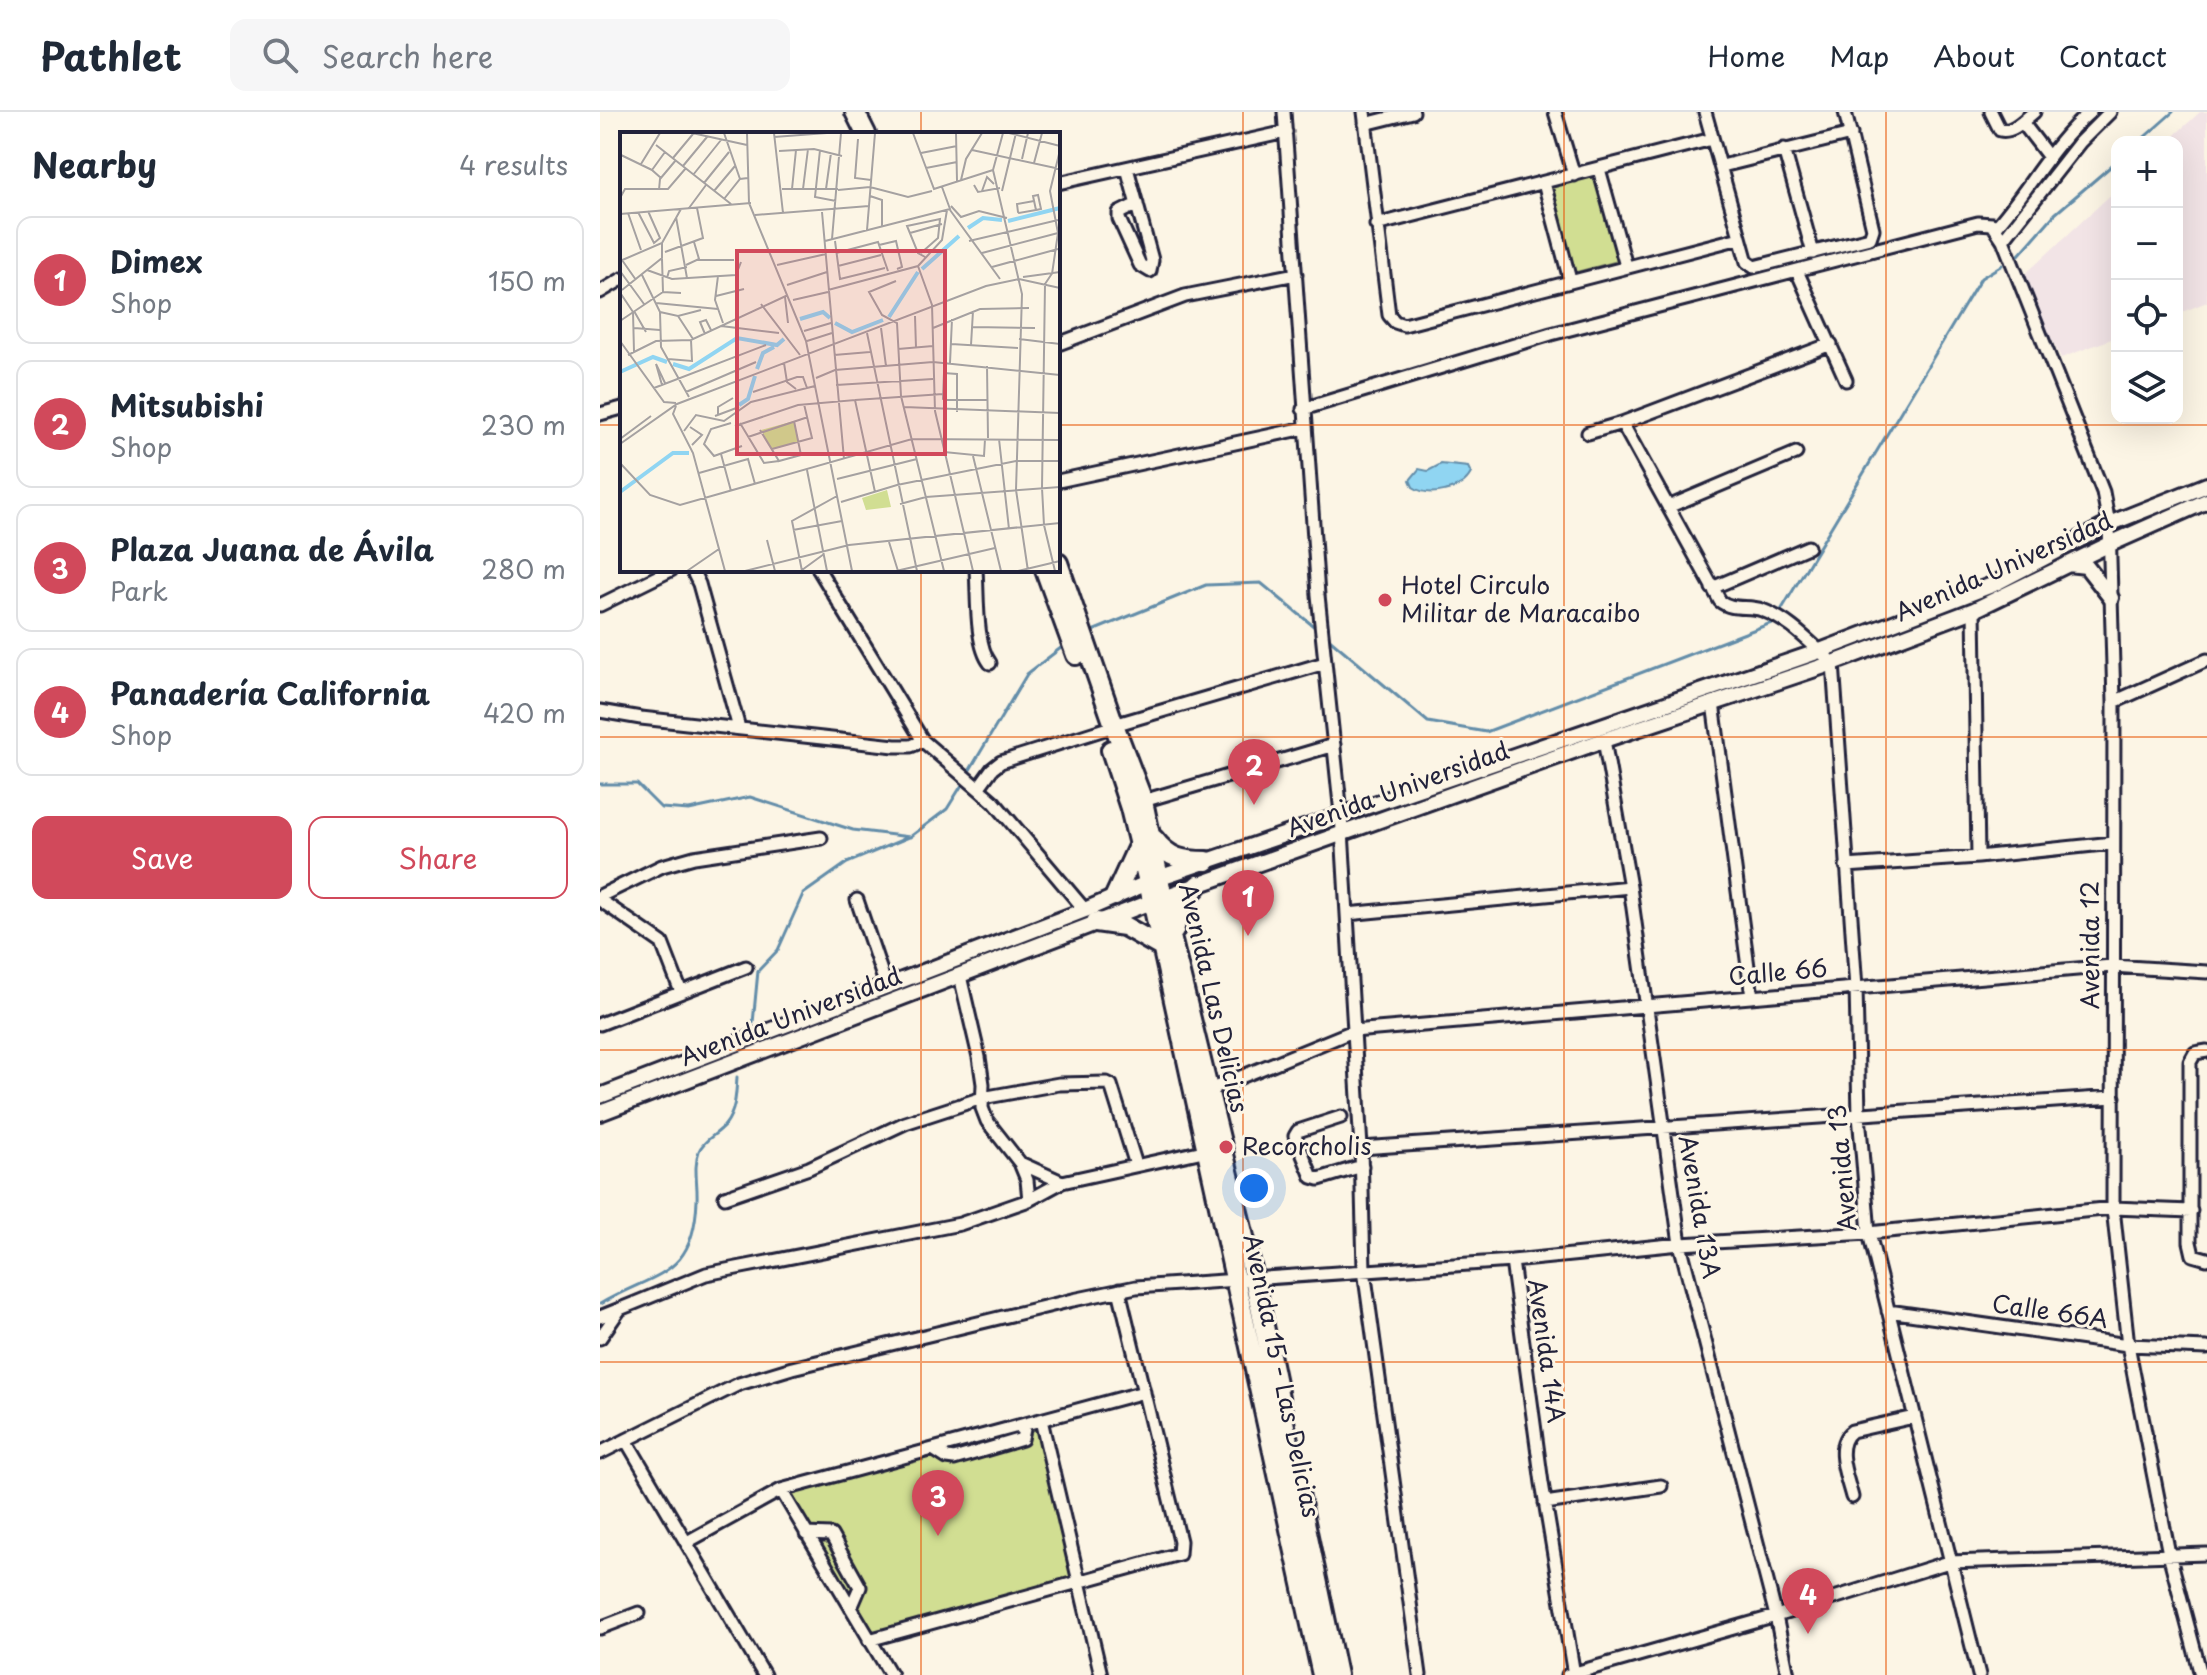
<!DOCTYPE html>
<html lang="en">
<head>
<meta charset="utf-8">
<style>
  :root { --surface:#fff; --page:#f6f6f7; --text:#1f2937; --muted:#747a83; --line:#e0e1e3; --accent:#d1495b }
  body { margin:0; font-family:"Playpen Sans",sans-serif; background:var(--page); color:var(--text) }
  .controls { position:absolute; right:24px; top:24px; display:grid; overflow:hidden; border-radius:16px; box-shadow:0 8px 32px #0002 }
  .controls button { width:72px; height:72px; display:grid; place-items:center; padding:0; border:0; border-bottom:2px solid var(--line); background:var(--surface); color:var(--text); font:40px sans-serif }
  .you { position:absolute; left:654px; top:1076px; width:28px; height:28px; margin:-20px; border:6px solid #fff; border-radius:50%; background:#1a73e8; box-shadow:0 0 0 12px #1a73e833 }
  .badge { display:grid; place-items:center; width:52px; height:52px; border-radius:50%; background:var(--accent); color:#fff; font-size:26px; font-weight:700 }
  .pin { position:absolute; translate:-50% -66px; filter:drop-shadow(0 2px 4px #0008) }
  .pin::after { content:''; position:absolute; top:42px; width:28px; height:24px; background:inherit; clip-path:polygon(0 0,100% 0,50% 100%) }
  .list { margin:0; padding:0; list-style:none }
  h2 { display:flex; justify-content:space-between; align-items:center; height:104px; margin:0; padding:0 32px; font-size:34px }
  h2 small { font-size:26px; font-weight:400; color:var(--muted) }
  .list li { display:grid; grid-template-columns:52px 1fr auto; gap:24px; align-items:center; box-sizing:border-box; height:128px; margin:0 16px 16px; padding:0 16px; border:2px solid var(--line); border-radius:16px }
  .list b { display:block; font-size:30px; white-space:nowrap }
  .list p { margin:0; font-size:26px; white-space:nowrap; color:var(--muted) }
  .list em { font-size:26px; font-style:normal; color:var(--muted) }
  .actions { display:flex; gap:16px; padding:24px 32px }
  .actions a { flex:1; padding:18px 0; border:2px solid var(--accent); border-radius:16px; text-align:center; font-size:28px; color:var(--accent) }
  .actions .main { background:var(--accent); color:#fff }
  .icon { flex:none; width:44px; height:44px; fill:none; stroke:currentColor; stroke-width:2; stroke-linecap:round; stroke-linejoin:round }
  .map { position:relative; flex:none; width:1607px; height:1563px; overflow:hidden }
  header { display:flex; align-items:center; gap:48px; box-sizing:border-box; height:112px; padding:0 40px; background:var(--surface); border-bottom:2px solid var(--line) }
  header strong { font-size:38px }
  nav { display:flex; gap:44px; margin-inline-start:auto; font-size:28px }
  .search { width:560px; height:72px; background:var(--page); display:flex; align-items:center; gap:20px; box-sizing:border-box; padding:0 28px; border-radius:16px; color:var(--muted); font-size:30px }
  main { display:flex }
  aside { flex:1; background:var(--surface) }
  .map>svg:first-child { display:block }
  .built { fill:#f2e4e6 }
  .green { fill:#d1de92; stroke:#7a8066; stroke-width:2 }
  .water { fill:#90d5f2; stroke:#648da9; stroke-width:2 }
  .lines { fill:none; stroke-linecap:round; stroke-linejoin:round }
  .stream { stroke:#648da9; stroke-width:3 }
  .minor-casing { stroke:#22223b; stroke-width:17 }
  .tertiary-casing { stroke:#22223b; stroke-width:20 }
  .primary-casing { stroke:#22223b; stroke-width:24 }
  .minor { stroke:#fcf5e5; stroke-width:11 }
  .tertiary { stroke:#fcf5e5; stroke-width:14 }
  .primary { stroke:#fcf5e5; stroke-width:18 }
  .grid { fill:none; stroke:#e8590c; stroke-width:2; stroke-opacity:0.55 }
  .poi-dot { fill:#d1495b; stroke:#fcf5e5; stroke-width:3 }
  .labels { text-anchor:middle; stroke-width:6; stroke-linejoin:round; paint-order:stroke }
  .street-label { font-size:24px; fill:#22223b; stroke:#fcf5e5 }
  .poi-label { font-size:24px; fill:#22223b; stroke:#fcf5e5; text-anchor:start }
  .inset-river { fill:none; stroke:#90d5f2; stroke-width:4 }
  .inset-road { fill:none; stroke:#a5a1a1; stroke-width:2 }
  .view { fill:#d1495b; fill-opacity:0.15; stroke:#d1495b; stroke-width:4 }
  .inset-edge { fill:none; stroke:#22223b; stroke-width:4 }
</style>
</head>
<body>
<header>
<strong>Pathlet</strong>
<div class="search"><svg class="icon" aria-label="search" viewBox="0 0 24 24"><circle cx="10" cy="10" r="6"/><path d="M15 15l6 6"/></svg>Search here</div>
<nav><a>Home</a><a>Map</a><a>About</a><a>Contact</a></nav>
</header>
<main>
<aside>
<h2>Nearby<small>4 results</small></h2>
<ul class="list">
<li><span class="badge">1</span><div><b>Dimex</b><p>Shop</p></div><em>150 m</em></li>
<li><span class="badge">2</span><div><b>Mitsubishi</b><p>Shop</p></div><em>230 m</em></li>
<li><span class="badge">3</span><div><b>Plaza Juana de Ávila</b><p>Park</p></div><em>280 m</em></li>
<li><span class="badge">4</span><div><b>Panadería California</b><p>Shop</p></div><em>420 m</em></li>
</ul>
<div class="actions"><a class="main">Save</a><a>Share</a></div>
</aside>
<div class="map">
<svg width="1607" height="1563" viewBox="0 0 1607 1563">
  <rect width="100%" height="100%" fill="#fcf5e5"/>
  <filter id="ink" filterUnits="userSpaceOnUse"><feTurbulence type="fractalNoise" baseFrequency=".0125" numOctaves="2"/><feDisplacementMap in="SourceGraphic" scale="16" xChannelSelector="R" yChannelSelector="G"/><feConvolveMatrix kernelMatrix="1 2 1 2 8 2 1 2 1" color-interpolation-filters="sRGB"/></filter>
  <g filter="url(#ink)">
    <path class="built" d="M1600,0H1607V190L1577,202V30H1567Z
      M1517,77V225L1461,246L1421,166Z"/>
    <path class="green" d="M994,63L1018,149L973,161L950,75Z
      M440,1311L476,1469L270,1525L184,1379Z"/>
    <path class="water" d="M841,352L868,355L871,361C862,379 829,386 813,375L810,368L819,357L828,359Z"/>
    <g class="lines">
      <path class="stream" d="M1539,30L1573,0
        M1419,143L1455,102L1517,49
        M490,520L606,473L661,471L717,517
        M726,524L828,610L886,620L1174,510L1381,166L1402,153
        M368,661L427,562L466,532
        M0,672H37L61,696L89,698L150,685L253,718L310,725L347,697L365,668
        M153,911L158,859L178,838L203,782L247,751L309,725
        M0,1192C56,1159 94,1166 97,1088C98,1071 93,1056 99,1039C104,1027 118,1022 125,1013C136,999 136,981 137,965"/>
      <defs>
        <path id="minor" d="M684,0L718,483L741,702L761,1036L764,1158L820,1563
          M764,0L789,203L795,210L804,213L1140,126
          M955,0L974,63
          M1105,0L1147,150L1154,155L1270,126L1273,117L1245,0
          M1391,0L1400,18C1413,21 1424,8 1434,0
          M1422,10L1448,44
          M765,12L813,0
          M1184,37L1213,141
          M1122,54L1251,22
          M527,56L552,148L550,159L540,153L519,107V101L537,92
          M999,57L1026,154
          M458,71L686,20
          M944,71L970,168
          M776,113L1112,27
          M1395,116L1403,128L1503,380L1509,412L1514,590L1513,1096L1528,1233L1569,1442L1601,1563
          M1395,116C1429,78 1451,33 1490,0
          M1403,128L1480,30L1510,0
          M1197,159L1246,268
          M0,180L22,167
          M458,232L585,184L696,162
          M1231,232L1022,311L1120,489C1132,499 1148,493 1162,498C1190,508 1211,532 1233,551L1256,876L1259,1003L1269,1121L1379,1563
          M703,297L951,222L1378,111L1392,112L1395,116
          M0,302L22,296
          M988,321L1022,311
          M458,369L705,316
          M1068,395L1196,341
          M92,458L99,472L139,616
          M219,458L323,629L394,690L485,798
          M376,458C378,483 375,532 390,551
          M1112,476L1208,435
          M0,493L71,458
          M1374,498L1378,745
          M1514,590L1607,548
          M1113,591L1152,885
          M0,599L41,606L295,634H311L323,629
          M514,613L725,551
          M1004,628L1030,775L1080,1132L1176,1504L1188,1563
          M379,675L392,657L401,650L505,617
          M543,689L734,633
          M1246,754L1378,745L1513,731
          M0,784L62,754L94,745L221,726
          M0,788L62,831L81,880
          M257,788L286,874
          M747,802L1030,775
          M360,864L379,945L383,972L382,996L387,1009L420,1051L462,1070
          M0,912L146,855
          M1607,939L1595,941L1590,950V1130L1593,1143L1607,1147
          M609,978L753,919L1512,854L1607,860
          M741,1005L698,1019L695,1024L712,1065L719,1067L762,1054
          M761,1036L1514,985
          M420,1051L427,1068L429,1088
          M125,1085L209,1056L305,1011L382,986L459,972L507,971L511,973L536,1053
          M912,1149L1080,1132L1269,1121L1513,1096L1591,1099
          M1288,1199L1528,1233L1607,1236
          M0,1205L20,1197
          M0,1226L20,1197L106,1162L360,1112L429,1088L462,1070L608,1038
          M441,1308L501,1563
          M26,1328L164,1563
          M333,1337L347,1346L354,1347L422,1327L425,1312
          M0,1341L139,1272L192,1256L473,1188L536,1175L912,1149L942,1371L974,1563
          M181,1378L291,1563
          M1252,1385C1247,1365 1233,1333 1252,1319L1314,1305
          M945,1391L1061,1374
          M206,1422L231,1423L260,1475L251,1496
          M87,1430L181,1378L544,1280
          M0,1516L39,1501
          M269,1528L579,1442L580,1429L519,1178
          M968,1563L1176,1504L1349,1450L1607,1442"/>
        <path id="tertiary" d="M1468,452L1486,454L1511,486
          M0,984L485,798L561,765L1220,539L1392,473L1509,412L1607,373
          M0,1001L564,785L1004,628L1233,551L1374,498L1510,432L1607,389"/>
        <path id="primary" d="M255,0L266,22
          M458,451L514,613L543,689L572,829L654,1166L737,1563
          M445,458L476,543
          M511,638L530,696L548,770L722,1563
          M554,727C569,747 583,749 607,749
          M515,784L539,732
          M496,810L524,814L561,835
          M574,819L581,792L598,773"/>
      </defs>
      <use href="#minor" class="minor-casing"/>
      <use href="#tertiary" class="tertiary-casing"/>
      <use href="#primary" class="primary-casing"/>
      <use href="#minor" class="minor"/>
      <use href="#tertiary" class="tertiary"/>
      <use href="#primary" class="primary"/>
    </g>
  </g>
  <path class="grid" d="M321,0V22M643,0V1563M964,0V1563M1286,0V1563M0,313H22M458,313H1607M321,458V1563M0,625H1607M0,938H1607M0,1250H1607"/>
  <g class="poi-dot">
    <circle cx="785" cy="488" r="8"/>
    <circle cx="626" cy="1035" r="8"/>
  </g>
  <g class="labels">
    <g class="street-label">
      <text transform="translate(1404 455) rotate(-24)" y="8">Avenida Universidad</text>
      <text transform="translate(798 678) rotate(-20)" y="8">Avenida Universidad</text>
      <text transform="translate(1491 833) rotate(-90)" y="8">Avenida 12</text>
      <text transform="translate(1178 861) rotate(-5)" y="8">Calle 66</text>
      <text transform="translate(613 886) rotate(77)" y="8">Avenida Las Delicias</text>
      <text transform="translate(191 905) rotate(-21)" y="8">Avenida Universidad</text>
      <text transform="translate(1243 1056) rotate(-95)" y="8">Avenida 13</text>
      <text transform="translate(1099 1095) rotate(80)" y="8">Avenida 13A</text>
      <text transform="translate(1450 1200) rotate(8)" y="8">Calle 66A</text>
      <text transform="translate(946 1239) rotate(82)" y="8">Avenida 14A</text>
      <text transform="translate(681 1264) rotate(78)" y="8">Avenida 15 - Las Delicias</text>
    </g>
    <g class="poi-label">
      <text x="801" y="482">Hotel Circulo<tspan x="801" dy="28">Militar de Maracaibo</tspan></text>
      <text x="642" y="1043">Recorcholis</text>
    </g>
  </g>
  <g transform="translate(20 20)">
    <rect width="440" height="440" fill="#fcf5e5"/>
    <path d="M174,289L179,310L152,317L141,298ZM267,358L271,375L246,378L242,366Z" fill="#d1de92"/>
    <path class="inset-river" d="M388,89L440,76M348,96L363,86L382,88M302,137L339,104M269,185L298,140M180,187L203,180L210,186M215,191L232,200L263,188M53,232L69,237L117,206L157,213L164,207M137,237L143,221L154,215M0,240L33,225L47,230M119,273L128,267L135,244M0,360L53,321H69"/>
    <path class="inset-road" d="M72,1L127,13M104,1L120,47M127,1L129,71L186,209L232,439M154,1L163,81M293,1L314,57L373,38M336,1L337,49M389,1L440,14M154,5L207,1M238,7L235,46L251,48M36,13L111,72M200,18L195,65L216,69M352,18L440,37M159,19L194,17L222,24M301,21L337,14M1,23L32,38M53,26L73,2M402,27L408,1M414,31L422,1M21,32L40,1M63,34L87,5M306,36L337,30M373,38L402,162L396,358L408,439M373,38L383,1M73,43L101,8M41,46L32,38L45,20M341,48L346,27L362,1M84,51L109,20M354,53L358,60L380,56M162,57H218M172,57L176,18M183,57L188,17M206,57L211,21M39,58L40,47L56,28M218,58L250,55L288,65L312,59M94,59L115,34M362,59L367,45L374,52M382,59L396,1M250,64L262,68V94M0,66L5,57H48L66,36M104,67L120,47L128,46M414,69L397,72L398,80L399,81L416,78L421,77L418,63L413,64L416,78M331,74L341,85L359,79L387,86M69,76L86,53M330,78L380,147M18,80L34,111L40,106L28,79M202,80L224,327M8,81L21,118M0,82L131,71M135,83L249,74M56,85L67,146M247,98L255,1M290,101L322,92M212,107L221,1M205,109L330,77L322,55M215,109L220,147L265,136M349,109L438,88M259,113L276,109L282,135L277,137M45,120L83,106L77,76M216,121L258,110L268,139M301,121L318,106L320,87L287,94L298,121L305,125M362,121L438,101M42,127L43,160L61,161M2,128L16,148M78,128H114M0,129L42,111L61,77M66,133L79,127L74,110M157,133L206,122M218,134L261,123M298,134L312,173L315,279L353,439M372,135L438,117M27,138L52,147L116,143L121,130M0,139L24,172M433,140L425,152L422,356L424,393L435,439M432,142L438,101L430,59L440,18M22,143L40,180L41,215L69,265M98,144L95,168L103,191M403,145L440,140M47,146L49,139L67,135M276,149L249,160L262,183L277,191L281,264L324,439M167,153L207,140M2,158L42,126V111M208,158L298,134L322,108L327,78M1,162L13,180L14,220M96,164L124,157M165,165L168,191M173,168L208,160M36,171L98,177M141,172L180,223M14,179L26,200M40,180L58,184L81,178M58,184L73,207M295,184L296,216M0,189L43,160M101,194L159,201M352,195L415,196M14,196L40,198M261,196L266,234M313,196L360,177L409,176M184,199L211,191M247,201L297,439M85,202L80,190L86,188L91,198M399,207L440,212M0,209L44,270L56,271M187,209L212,201M331,212L398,216M351,213L353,179M278,217L313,214M8,223L36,209L71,208L168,163M214,223L250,220M48,227L72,229L71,208M164,231L167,250L176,257M330,231L332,187M367,234L368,306M196,246L215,238L313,230L440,243M42,253L36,232L45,251M216,253L313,247M34,256L146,213M66,260L136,230M133,260L177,245H183L187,256M235,268L323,262M56,274L53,282L73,321L105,439M284,275L440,281M337,280V242L324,241L323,267L325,268H367M98,283V275L113,266M95,284L119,275M111,291L91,297L84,312L94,324L122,314M120,291L144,331L159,329M115,294L178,273L235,268L255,360M70,295L82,303L72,313M140,298L159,329L181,323L174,289M64,299L76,283L104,289L131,270L195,254M128,305L188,285M0,307L31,284M379,307L389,397M0,312L57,272L366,154L399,147L440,156M152,317L192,306L184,272M324,320L364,324L365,307M101,322L111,359M353,324L381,439M0,331L30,363L60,373L292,307L440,308M187,338L207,439M79,341L128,327L135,352M217,347L297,327M221,370L277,353L396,329H440M280,372L306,365L440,355M173,398L222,389M147,408L155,439M269,410L278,439M182,438L204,422M67,439L99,417M125,439L229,413L440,391M182,439L172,389L217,364M276,439L375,416M398,439L440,429"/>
    <path class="view" d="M117,119H325V322H117Z"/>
    <rect width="440" height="440" class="inset-edge"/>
  </g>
</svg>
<div class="controls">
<button>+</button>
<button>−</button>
<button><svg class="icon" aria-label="locate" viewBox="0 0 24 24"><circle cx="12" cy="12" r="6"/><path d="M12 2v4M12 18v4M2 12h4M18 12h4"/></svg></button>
<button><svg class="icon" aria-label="layers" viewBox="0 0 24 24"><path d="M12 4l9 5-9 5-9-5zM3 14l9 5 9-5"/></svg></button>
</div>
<div class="you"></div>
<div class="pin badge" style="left:648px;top:824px">1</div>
<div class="pin badge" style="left:654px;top:693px">2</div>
<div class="pin badge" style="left:338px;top:1424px">3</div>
<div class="pin badge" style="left:1208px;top:1522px">4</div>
</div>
</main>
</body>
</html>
